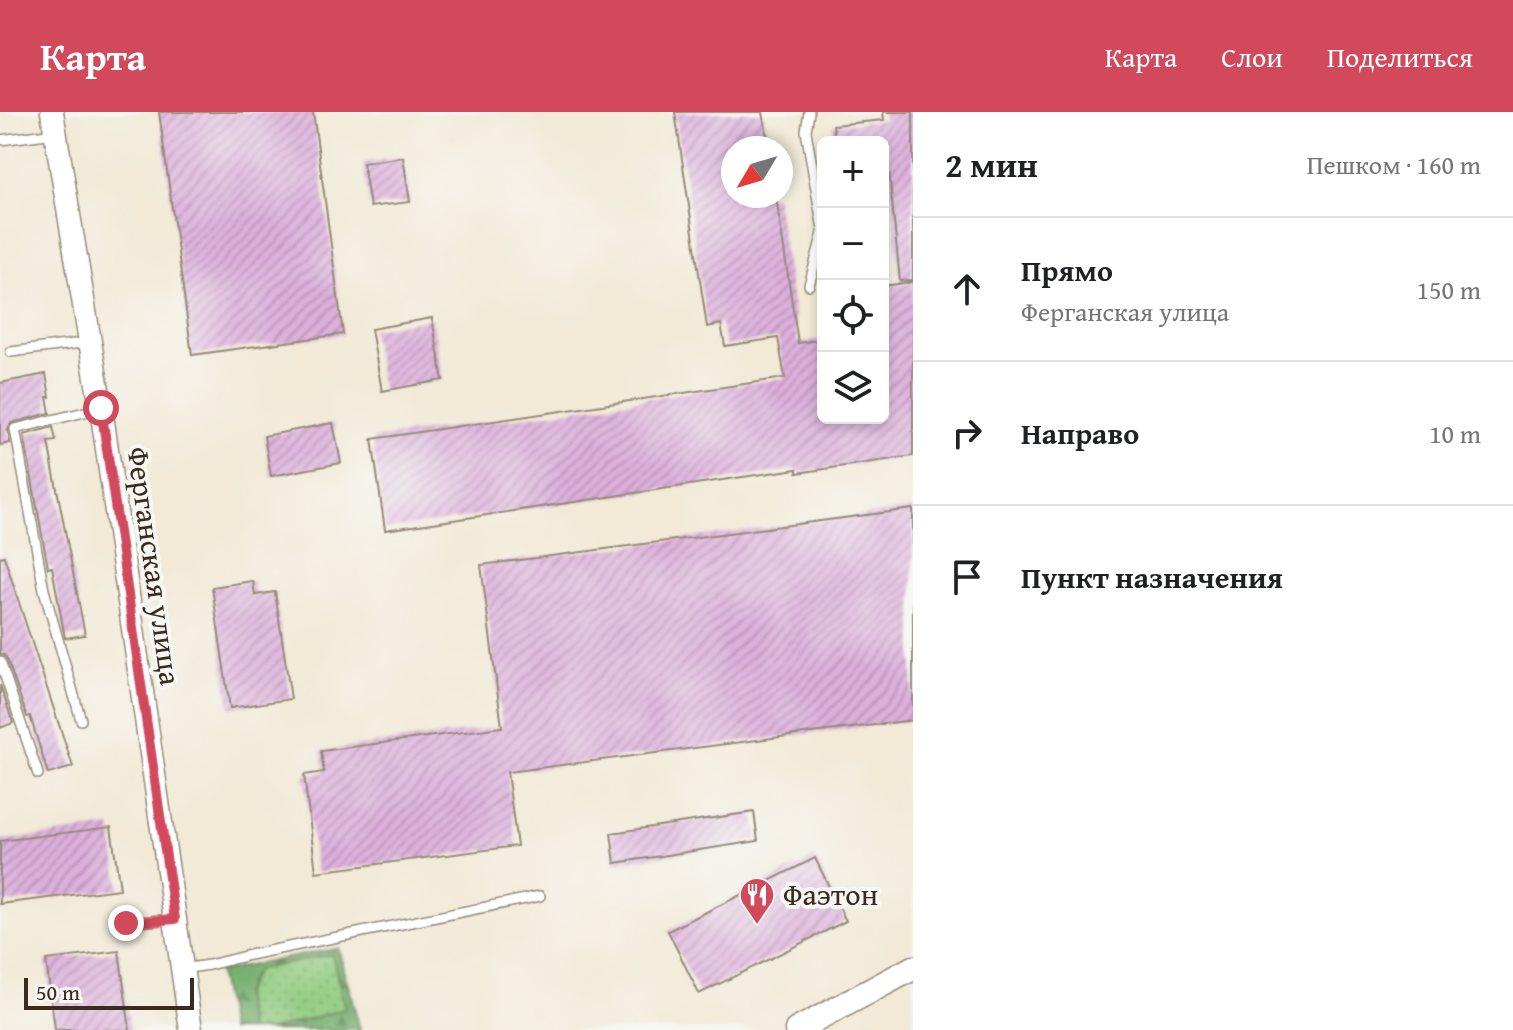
<!DOCTYPE html>
<html lang="ru">
<head>
<meta charset="utf-8">
<style>
  :root { --surface:#fff; --page:#f2f2f2; --text:#202124; --muted:#757577; --line:#e0e0e0; --accent:#d1495b }
  body { margin:0; font-family:"Gentium Book Plus",serif; background:var(--page); color:var(--text) }
  .controls { position:absolute; right:24px; top:24px; display:grid; overflow:hidden; border-radius:12px; box-shadow:0 4px 12px #0003 }
  .controls button { width:72px; height:72px; display:grid; place-items:center; padding:0; border:0; border-bottom:2px solid var(--line); background:var(--surface); color:var(--text); font:40px sans-serif }
  .compass { position:absolute; left:721px; top:24px; width:72px; height:72px; border-radius:50%; background:var(--surface); box-shadow:0 4px 12px #0003; rotate:232deg }
  .scale { position:absolute; left:24px; bottom:20px; width:170px; box-sizing:border-box; padding-left:8px; border:4px solid #3b2a1e; border-top:0; font-size:22px; line-height:28px; white-space:nowrap; color:#3b2a1e; -webkit-text-stroke:6px #f6f6f2; paint-order:stroke }
  .stop { position:absolute; width:24px; height:24px; margin:-18px; border:6px solid #d1495b; border-radius:50%; background:#fff }
  .stop.end { background:#d1495b; border-color:#fff; box-shadow:0 2px 8px #0008 }
  .list { margin:0; padding:0; list-style:none }
  h2 { display:flex; justify-content:space-between; align-items:center; height:104px; margin:0; padding:0 32px; font-size:34px }
  h2 small { font-size:26px; font-weight:400; color:var(--muted) }
  .list li { display:grid; grid-template-columns:52px 1fr auto; gap:24px; align-items:center; box-sizing:border-box; height:144px; padding:0 32px; border-top:2px solid var(--line) }
  .list b { display:block; font-size:30px; white-space:nowrap }
  .list p { margin:0; font-size:26px; white-space:nowrap; color:var(--muted) }
  .list em { font-size:26px; font-style:normal; color:var(--muted) }
  .icon { flex:none; width:44px; height:44px; fill:none; stroke:currentColor; stroke-width:2; stroke-linecap:round; stroke-linejoin:round }
  .map { position:relative; flex:none; width:913px; height:918px; overflow:hidden }
  header { display:flex; align-items:center; gap:48px; box-sizing:border-box; height:112px; padding:0 40px; background:var(--accent); color:#fff }
  header strong { font-size:38px }
  nav { display:flex; gap:44px; margin-inline-start:auto; font-size:28px }
  main { display:flex }
  aside { flex:1; background:var(--surface) }
  .map>svg:first-child { display:block }
  .forest { fill:url(#forest-firs); stroke:#586c46; stroke-width:2 }
  .park { fill:url(#park-dots); stroke:#667a4e; stroke-width:2 }
  .building { fill:url(#building-hatch) }
  .lines { fill:none; stroke-linecap:round; stroke-linejoin:round }
  .service-casing { stroke:#968a7a; stroke-width:12 }
  .tertiary-casing { stroke:#968a7a; stroke-width:25 }
  .secondary-casing { stroke:#968a7a; stroke-width:27 }
  .service { stroke:#fff; stroke-width:9 }
  .tertiary { stroke:#fff; stroke-width:22 }
  .secondary { stroke:#fff; stroke-width:24 }
  .route { stroke:#d1495b; stroke-width:10 }
  .labels { text-anchor:middle; stroke-width:8; stroke-linejoin:round; paint-order:stroke }
  .street-label { font-size:30px; fill:#3b2a1e; stroke:#f6f6f2 }
  .poi-label { font-size:30px; fill:#3b2a1e; stroke:#f6f6f2; text-anchor:start }
</style>
</head>
<body>
<header>
<strong>Карта</strong>
<nav><a>Карта</a><a>Слои</a><a>Поделиться</a></nav>
</header>
<main>
<div class="map">
<svg width="913" height="918" viewBox="0 0 913 918">
  <defs>
    <pattern id="forest-firs" width="22" height="20" patternUnits="userSpaceOnUse" patternTransform="scale(2)"><rect width="22" height="20" fill="#74af6e"/><path d="M5 1l3.5 6h-7zM16 11l3.5 6h-7z" fill="#608f5a"/></pattern>
    <pattern id="park-dots" width="8" height="8" patternUnits="userSpaceOnUse" patternTransform="scale(2)"><rect width="8" height="8" fill="#90cb7f"/><path d="M2 2h.1M6 6h.1" fill="none" stroke="#7dae6d" stroke-width="1.8" stroke-linecap="round"/></pattern>
    <pattern id="building-hatch" width="6" height="6" patternUnits="userSpaceOnUse" patternTransform="scale(2)"><rect width="6" height="6" fill="#ddb0dd"/><path d="M-1 1l2-2M0 6l6-6M5 7l2-2" fill="none" stroke="#b48fb3"/></pattern>
  </defs>
  <rect width="100%" height="100%" fill="#f6f6f2"/>
  <filter id="ink" filterUnits="userSpaceOnUse"><feTurbulence type="fractalNoise" baseFrequency=".0125" numOctaves="2"/><feDisplacementMap in="SourceGraphic" scale="16" xChannelSelector="R" yChannelSelector="G"/><feConvolveMatrix kernelMatrix="1 2 1 2 8 2 1 2 1" color-interpolation-filters="sRGB"/></filter>
  <filter id="wash" filterUnits="userSpaceOnUse"><feTurbulence type="fractalNoise" baseFrequency=".006" numOctaves="4" result="noise"/><feDisplacementMap in="SourceGraphic" scale="32" xChannelSelector="R" yChannelSelector="G"/><feGaussianBlur stdDeviation="1.8" result="paint"/><feColorMatrix in="noise" values="0 0 0 0 0 0 0 0 0 0 0 0 0 0 0 0 0 1.4 0 .05"/><feComposite in="paint" operator="in"/></filter>
  <g filter="url(#wash)">
    <rect width="100%" height="100%" fill="#f2e9d6"/>
    <path class="forest" d="M338,836L360,918H230L218,860Z"/>
    <path class="park" d="M332,842L345,897L269,918H250L243,883L256,858Z"/>
    <g id="blocks">
      <path class="building" d="M159,0H313L343,222L192,243Z
        M675,0H763L769,36H733V84H776L798,231L823,227V306H883V174L913,170V344L797,361V357L385,418L372,327L785,266L778,226L725,234L721,212L707,215Z
        M883,0H913V168L900,169L886,30H835L833,13L884,8Z
        M403,45L410,90L370,95L363,51Z
        M432,206L443,268L382,279L371,217Z
        M46,262L50,285H47L50,301L11,311L8,318L10,331L0,333V271Z
        M333,311L341,351L271,364L264,324Z
        M53,315L56,329L48,330L85,523L65,526L52,455L48,456L24,323Z
        M913,397V608L507,660L517,734L316,760L304,663L324,660L321,639L502,615L481,453Z
        M4,444L35,540L73,655L48,662L30,604L27,605L7,547L4,543L0,542V445Z
        M253,469L255,483L275,480L291,587L230,596L212,475Z
        M0,573L13,611L0,616Z
        M754,700L758,729L615,751L611,721Z
        M111,715L120,777L0,792V729Z
        M815,746L846,809L699,882L668,819Z
        M119,839L130,918H55L46,848Z"/>
    </g>
  </g>
  <g filter="url(#ink)">
    <use href="#blocks" fill-opacity="0" stroke="#968a7a" stroke-width="2"/>
    <g class="lines">
      <defs>
        <path id="service" d="M809,0L806,19L823,118
          M0,28L55,21
          M809,173L823,121
          M11,240L90,230
          M0,549L38,662
          M81,608L44,478L15,317L101,296
          M126,811L175,807
          M182,857L209,853L249,843L540,784"/>
        <path id="tertiary" d="M52,0L101,296L191,918"/>
        <path id="secondary" d="M797,918L913,856"/>
      </defs>
      <use href="#service" class="service-casing"/>
      <use href="#tertiary" class="tertiary-casing"/>
      <use href="#secondary" class="secondary-casing"/>
      <use href="#service" class="service"/>
      <use href="#tertiary" class="tertiary"/>
      <use href="#secondary" class="secondary"/>
    </g>
  </g>
  <g class="lines" filter="url(#ink)">
    <path class="route" d="M101,296L175,807L126,811"/>
  </g>
  <defs>
    <symbol id="restaurant-pin" viewBox="-11 -11 22 30"><path d="M0 17L-7.5 6A9.5 9.5 0 1 1 7.5 6Z" fill="#d1495b" stroke="#f6f6f2"/><path d="M-5-6h1v4h1v-4h1v4h1v-4h1v5L-1.5 .5V6h-2V.5L-5-1ZM5-6V6H3V1.5H1.5Q1.5-4 5-6Z" fill="#fff"/></symbol>
  </defs>
  <g fill-rule="evenodd">
    <use href="#restaurant-pin" x="737" y="763" width="40" height="54"/>
  </g>
  <g class="labels">
    <g class="street-label">
      <text transform="translate(154 454) rotate(82)" y="10">Ферганская улица</text>
    </g>
    <g class="poi-label">
      <text x="783" y="793">Фаэтон</text>
    </g>
  </g>
</svg>
<div class="controls">
<button>+</button>
<button>−</button>
<button><svg class="icon" aria-label="locate" viewBox="0 0 24 24"><circle cx="12" cy="12" r="6"/><path d="M12 2v4M12 18v4M2 12h4M18 12h4"/></svg></button>
<button><svg class="icon" aria-label="layers" viewBox="0 0 24 24"><path d="M12 4l9 5-9 5-9-5zM3 14l9 5 9-5"/></svg></button>
</div>
<svg class="compass" viewBox="-18 -18 36 36"><path d="M0-13l5 13h-10z" fill="#e53935"/><path d="M0 13l5-13h-10z" fill="#757577"/></svg>
<div class="scale">50 m</div>
<div class="stop" style="left:101px;top:296px"></div>
<div class="stop end" style="left:126px;top:811px"></div>
</div>
<aside>
<h2>2 мин<small>Пешком · 160 m</small></h2>
<ul class="list">
<li><svg class="icon" aria-label="ahead" viewBox="0 0 24 24"><path d="M12 20V5M6 11l6-6 6 6"/></svg><div><b>Прямо</b><p>Ферганская улица</p></div><em>150 m</em></li>
<li><svg class="icon" aria-label="right" viewBox="0 0 24 24"><path d="M7 20v-9h11M14 6l5 5-5 5"/></svg><div><b>Направо</b></div><em>10 m</em></li>
<li><svg class="icon" aria-label="arrive" viewBox="0 0 24 24"><path d="M6 21V4h12l-3 4 3 4H6"/></svg><div><b>Пункт назначения</b></div></li>
</ul>
</aside>
</main>
</body>
</html>
